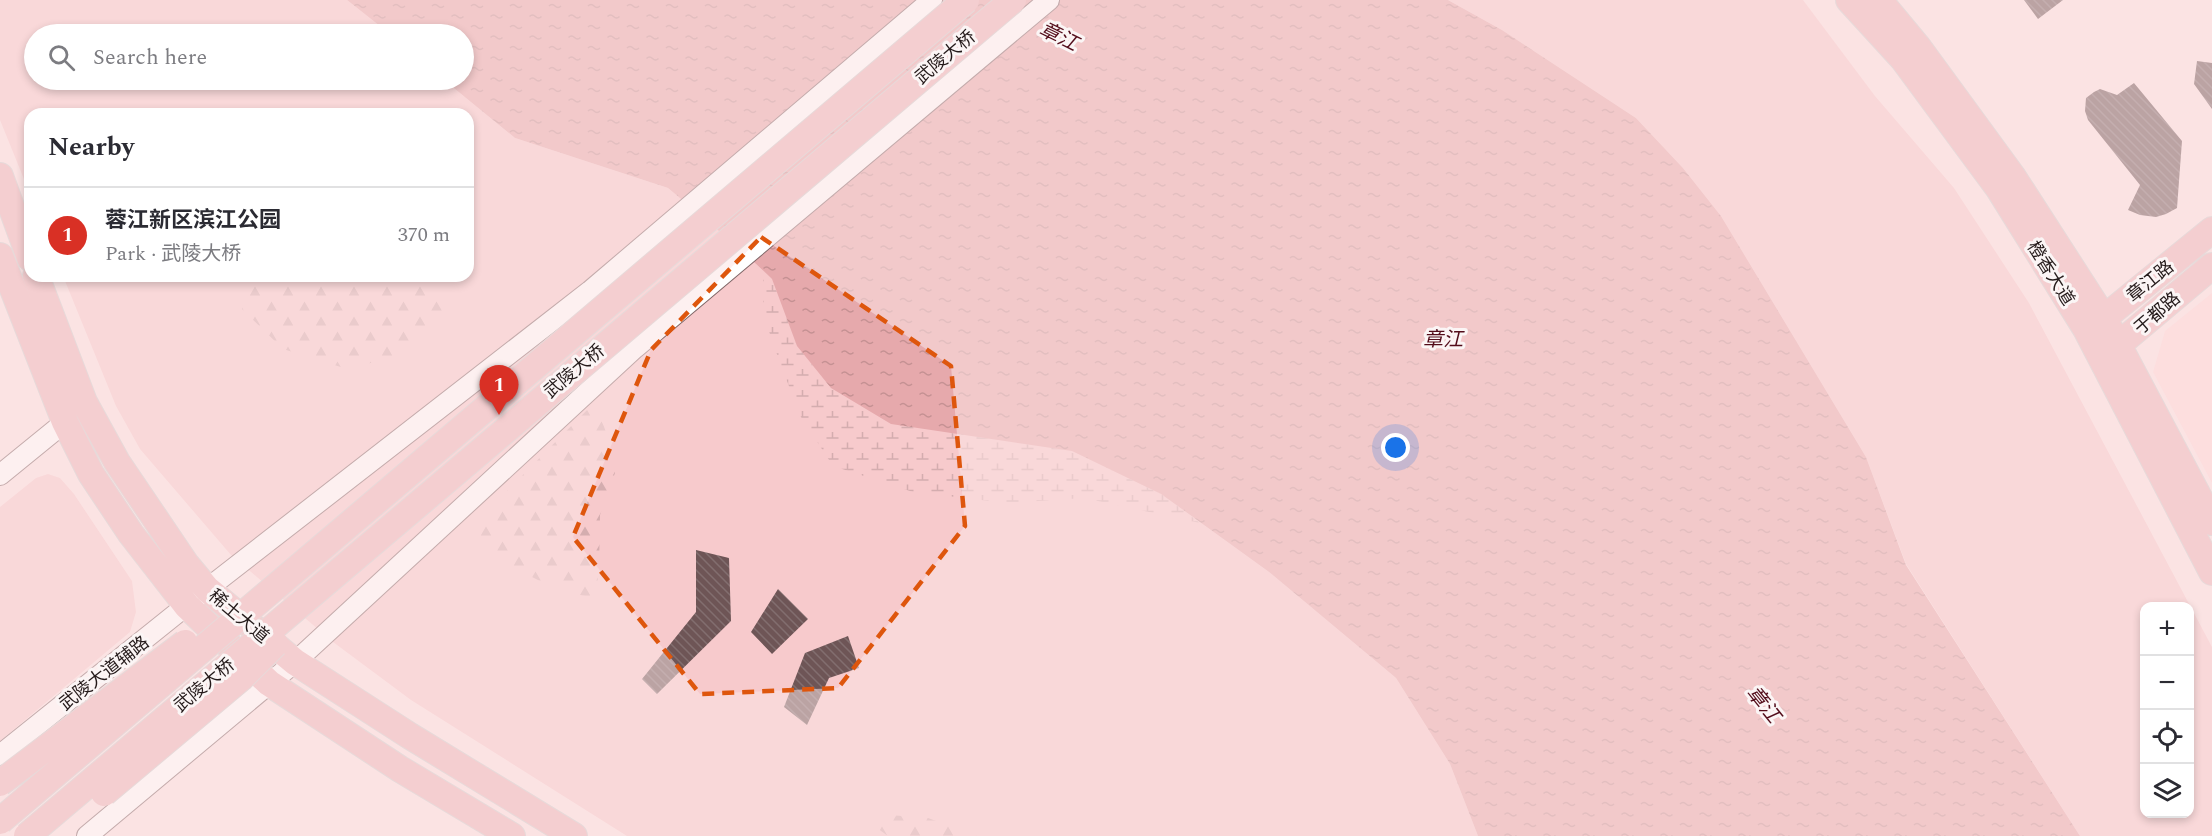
<!DOCTYPE html>
<html lang="en">
<head>
<meta charset="utf-8">
<style>
  :root { --surface:#fff; --page:#f2f2f3; --text:#2b2b33; --muted:#7c7c81; --line:#e1e1e2; --accent:#d93025 }
  body { margin:0; font-family:Spectral,"Noto Sans SC",serif; background:var(--page); color:var(--text) }
  .controls { position:absolute; right:18px; bottom:18px; display:grid; overflow:hidden; border-radius:12px; box-shadow:0 3px 9px #0003 }
  .controls button { width:54px; height:54px; display:grid; place-items:center; padding:0; border:0; border-bottom:2px solid var(--line); background:var(--surface); color:var(--text); font:30px sans-serif }
  .you { position:absolute; left:1396px; top:448px; width:21px; height:21px; margin:-15px; border:4px solid #fff; border-radius:50%; background:#1a73e8; box-shadow:0 0 0 9px #1a73e833 }
  .badge { display:grid; place-items:center; width:39px; height:39px; border-radius:50%; background:var(--accent); color:#fff; font-size:20px; font-weight:700 }
  .pin { position:absolute; translate:-50% -50px; filter:drop-shadow(0 2px 3px #0008) }
  .pin::after { content:''; position:absolute; top:32px; width:21px; height:18px; background:inherit; clip-path:polygon(0 0,100% 0,50% 100%) }
  .list { margin:0; padding:0; list-style:none }
  h2 { display:flex; justify-content:space-between; align-items:center; height:78px; margin:0; padding:0 24px; font-size:26px }
  h2 small { font-size:20px; font-weight:400; color:var(--muted) }
  .list li { display:grid; grid-template-columns:39px 1fr auto; gap:18px; align-items:center; box-sizing:border-box; height:96px; padding:0 24px; border-top:2px solid var(--line) }
  .list b { display:block; font-size:22px; white-space:nowrap }
  .list p { margin:0; font-size:20px; white-space:nowrap; color:var(--muted) }
  .list em { font-size:20px; font-style:normal; color:var(--muted) }
  .icon { flex:none; width:33px; height:33px; fill:none; stroke:currentColor; stroke-width:2; stroke-linecap:round; stroke-linejoin:round }
  .map { position:relative; flex:none; width:2212px; height:836px; overflow:hidden }
  .search { position:absolute; background:var(--surface); box-shadow:0 3px 9px #0003; left:24px; top:24px; width:450px; height:66px; display:flex; align-items:center; gap:15px; box-sizing:border-box; padding:0 21px; border-radius:33px; color:var(--muted); font-size:22px }
  .panel { position:absolute; background:var(--surface); box-shadow:0 3px 9px #0003; left:24px; top:108px; width:450px; height:174px; border-radius:18px }
  .map>svg:first-child { display:block }
  .built { fill:#fed7d8 }
  .green { fill:#f7cacc; fill-rule:evenodd }
  .forest { fill:url(#forest-firs) }
  .wetland { fill:url(#wetland-marsh) }
  .water { fill:url(#water-ripples) }
  .building { fill:url(#building-back-hatch) }
  .lines { fill:none; stroke-linecap:round; stroke-linejoin:round }
  .minor-casing { stroke:#816768; stroke-width:22 }
  .major-casing { stroke:#cfcdcd; stroke-width:28 }
  .minor { stroke:#fff; stroke-width:20 }
  .major { stroke:#ebb4b8; stroke-width:26 }
  .major-bridge-casing { stroke:#cfcdcd; stroke-width:28; stroke-linecap:butt }
  .major-bridge { stroke:#ebb4b8; stroke-width:26 }
  .marked { fill:none; stroke:#de560d; stroke-width:4.5; stroke-dasharray:12 8; stroke-linejoin:round }
  .labels { text-anchor:middle; stroke-width:6; stroke-linejoin:round; paint-order:stroke }
  .street-label { font-size:18px; fill:#241a1a; stroke:#fbf5f5 }
  .water-label { font-size:20px; font-style:italic; fill:#530c1a; stroke:#fbf5f5 }
</style>
</head>
<body>
<div class="map">
<svg width="2212" height="836" viewBox="0 0 2212 836">
  <defs>
    <pattern id="forest-firs" width="22" height="20" patternUnits="userSpaceOnUse" patternTransform="scale(1.5)"><rect width="22" height="20" fill="#f7cacc"/><path d="M5 1l3.5 6h-7zM16 11l3.5 6h-7z" fill="#d4adaf"/></pattern>
    <pattern id="wetland-marsh" width="20" height="14" patternUnits="userSpaceOnUse" patternTransform="scale(1.5)"><rect width="20" height="14" fill="#f7cacc"/><path d="M1 5h8M5 5V1M11 12h8M15 12V8" fill="none" stroke="#d4adaf"/></pattern>
    <pattern id="water-ripples" width="26" height="14" patternUnits="userSpaceOnUse" patternTransform="scale(1.5)"><rect width="26" height="14" fill="#e6a9ac"/><path d="M2 4q2-2 4 0t4 0M15 11q2-2 4 0t4 0" fill="none" stroke="#c59193"/></pattern>
    <pattern id="building-back-hatch" width="6" height="6" patternUnits="userSpaceOnUse" patternTransform="scale(1.5)"><rect width="6" height="6" fill="#6e5556"/><path d="M-1 5l2 2M0 0l6 6M5-1l2 2" fill="none" stroke="#826e6f"/></pattern>
  </defs>
  <rect width="100%" height="100%" fill="#fbe3e3"/>
  <path class="built" d="M2212,293V483L2153,372L2165,331Z"/>
  <path class="green" d="M0,0H347L390,34H34V80H444L515,138L668,188L739,248L772,279L1161,494L1269,572L1396,678L1450,764L1478,836H627L411,700L333,642L231,555L140,449L116,406L63,276H468V114H30V194L0,120Z
    M1448,0H1803L1875,96L1954,188L2029,303L2212,647V836H2080L1906,564L1866,457L1721,216L1683,168L1636,118L1502,30ZM2144,606H2190V814H2144Z
    M48,474L60,478L74,494L132,581L136,612L130,632L0,741V507L36,478Z"/>
  <path class="forest" d="M245,276H440L446,314L392,359L344,368L283,349L242,309Z
    M595,402L611,446L615,473L600,515L599,571L595,598L575,594L546,584L500,561L468,530Z
    M889,815L928,818L977,836H888L877,828Z"/>
  <path class="wetland" d="M763,271L772,279L797,346L831,388L891,424L1072,451L1161,494L1200,523L1084,498L1007,503L913,492L833,466L801,417L780,363L763,314Z"/>
  <path class="water" d="M347,0H1448L1502,30L1636,118L1683,168L1721,216L1866,457L1906,565L2080,836H1478L1450,764L1396,678L1269,572L1161,494L1072,451L891,424L831,388L797,346L772,279L739,248L668,188L515,138L444,80H464V34H390Z"/>
  <path class="building" d="M2024,0H2063L2038,19Z
    M2197,61L2212,63V109L2194,84Z
    M2134,83L2182,141L2177,208L2166,214L2156,217L2140,215L2128,210L2140,185L2088,120L2085,111L2086,98L2094,92L2100,89L2117,95Z
    M696,550L729,558L731,621L657,694L642,679L696,612Z
    M778,589L808,619L772,654L751,632Z
    M848,636L859,668L829,678L807,725L784,707L805,653Z"/>
  <g class="lines">
    <defs>
      <path id="minor" d="M0,475L65,422
        M0,755L207,589L590,291L932,0
        M87,836L295,662L635,348L1049,0"/>
      <path id="major" d="M1849,0L1903,59L1999,189L2086,329L2212,572
        M1879,0L1918,47L2013,177L2104,318L2212,522
        M0,176L30,258
        M0,256L65,422L91,474L131,534L187,606L269,683L400,769L512,836
        M36,276L84,402L117,462L186,564L207,589L295,662L410,736L574,836
        M2090,327L2104,318L2212,230
        M2105,356L2212,266"/>
    </defs>
    <use href="#minor" class="minor-casing"/>
    <use href="#major" class="major-casing"/>
    <use href="#minor" class="minor"/>
    <use href="#major" class="major"/>
    <defs>
      <path id="major-bridge" d="M0,783L185,643
        M104,793L241,678L275,644
        M0,821L966,0
        M27,836L1013,0"/>
    </defs>
    <use href="#major-bridge" class="major-bridge-casing"/>
    <use href="#major-bridge" class="major-bridge"/>
  </g>
  <path d="M0 0H2212V836H0ZM761,237L951,366L965,526L838,688L700,694L573,537L651,350Z" fill="#fbe3e3" fill-opacity=".55" fill-rule="evenodd"/>
  <path class="marked" d="M761,237L951,366L965,526L838,688L700,694L573,537L651,350Z"/>
  <g class="labels">
    <g class="street-label">
      <text transform="translate(945 57) rotate(-40)" y="6">武陵大桥</text>
      <text transform="translate(2051 273) rotate(58)" y="6">橙香大道</text>
      <text transform="translate(2150 281) rotate(-39)" y="6">章江路</text>
      <text transform="translate(2157 313) rotate(-41)" y="6">于都路</text>
      <text transform="translate(574 371) rotate(-40)" y="6">武陵大桥</text>
      <text transform="translate(239 616) rotate(40)" y="6">稀土大道</text>
      <text transform="translate(104 673) rotate(-38)" y="6">武陵大道辅路</text>
      <text transform="translate(204 685) rotate(-40)" y="6">武陵大桥</text>
    </g>
    <g class="water-label">
      <text transform="translate(1059 36) rotate(26)" y="7">章江</text>
      <text x="1443" y="346">章江</text>
      <text transform="translate(1764 704) rotate(51)" y="7">章江</text>
    </g>
  </g>
</svg>
<div class="controls">
<button>+</button>
<button>−</button>
<button><svg class="icon" aria-label="locate" viewBox="0 0 24 24"><circle cx="12" cy="12" r="6"/><path d="M12 2v4M12 18v4M2 12h4M18 12h4"/></svg></button>
<button><svg class="icon" aria-label="layers" viewBox="0 0 24 24"><path d="M12 4l9 5-9 5-9-5zM3 14l9 5 9-5"/></svg></button>
</div>
<div class="you"></div>
<div class="pin badge" style="left:499px;top:415px">1</div>
<div class="search"><svg class="icon" aria-label="search" viewBox="0 0 24 24"><circle cx="10" cy="10" r="6"/><path d="M15 15l6 6"/></svg>Search here</div>
<section class="panel">
<h2>Nearby<small></small></h2>
<ul class="list">
<li><span class="badge">1</span><div><b>蓉江新区滨江公园</b><p>Park · 武陵大桥</p></div><em>370 m</em></li>
</ul>
</section>
</div>
</body>
</html>
